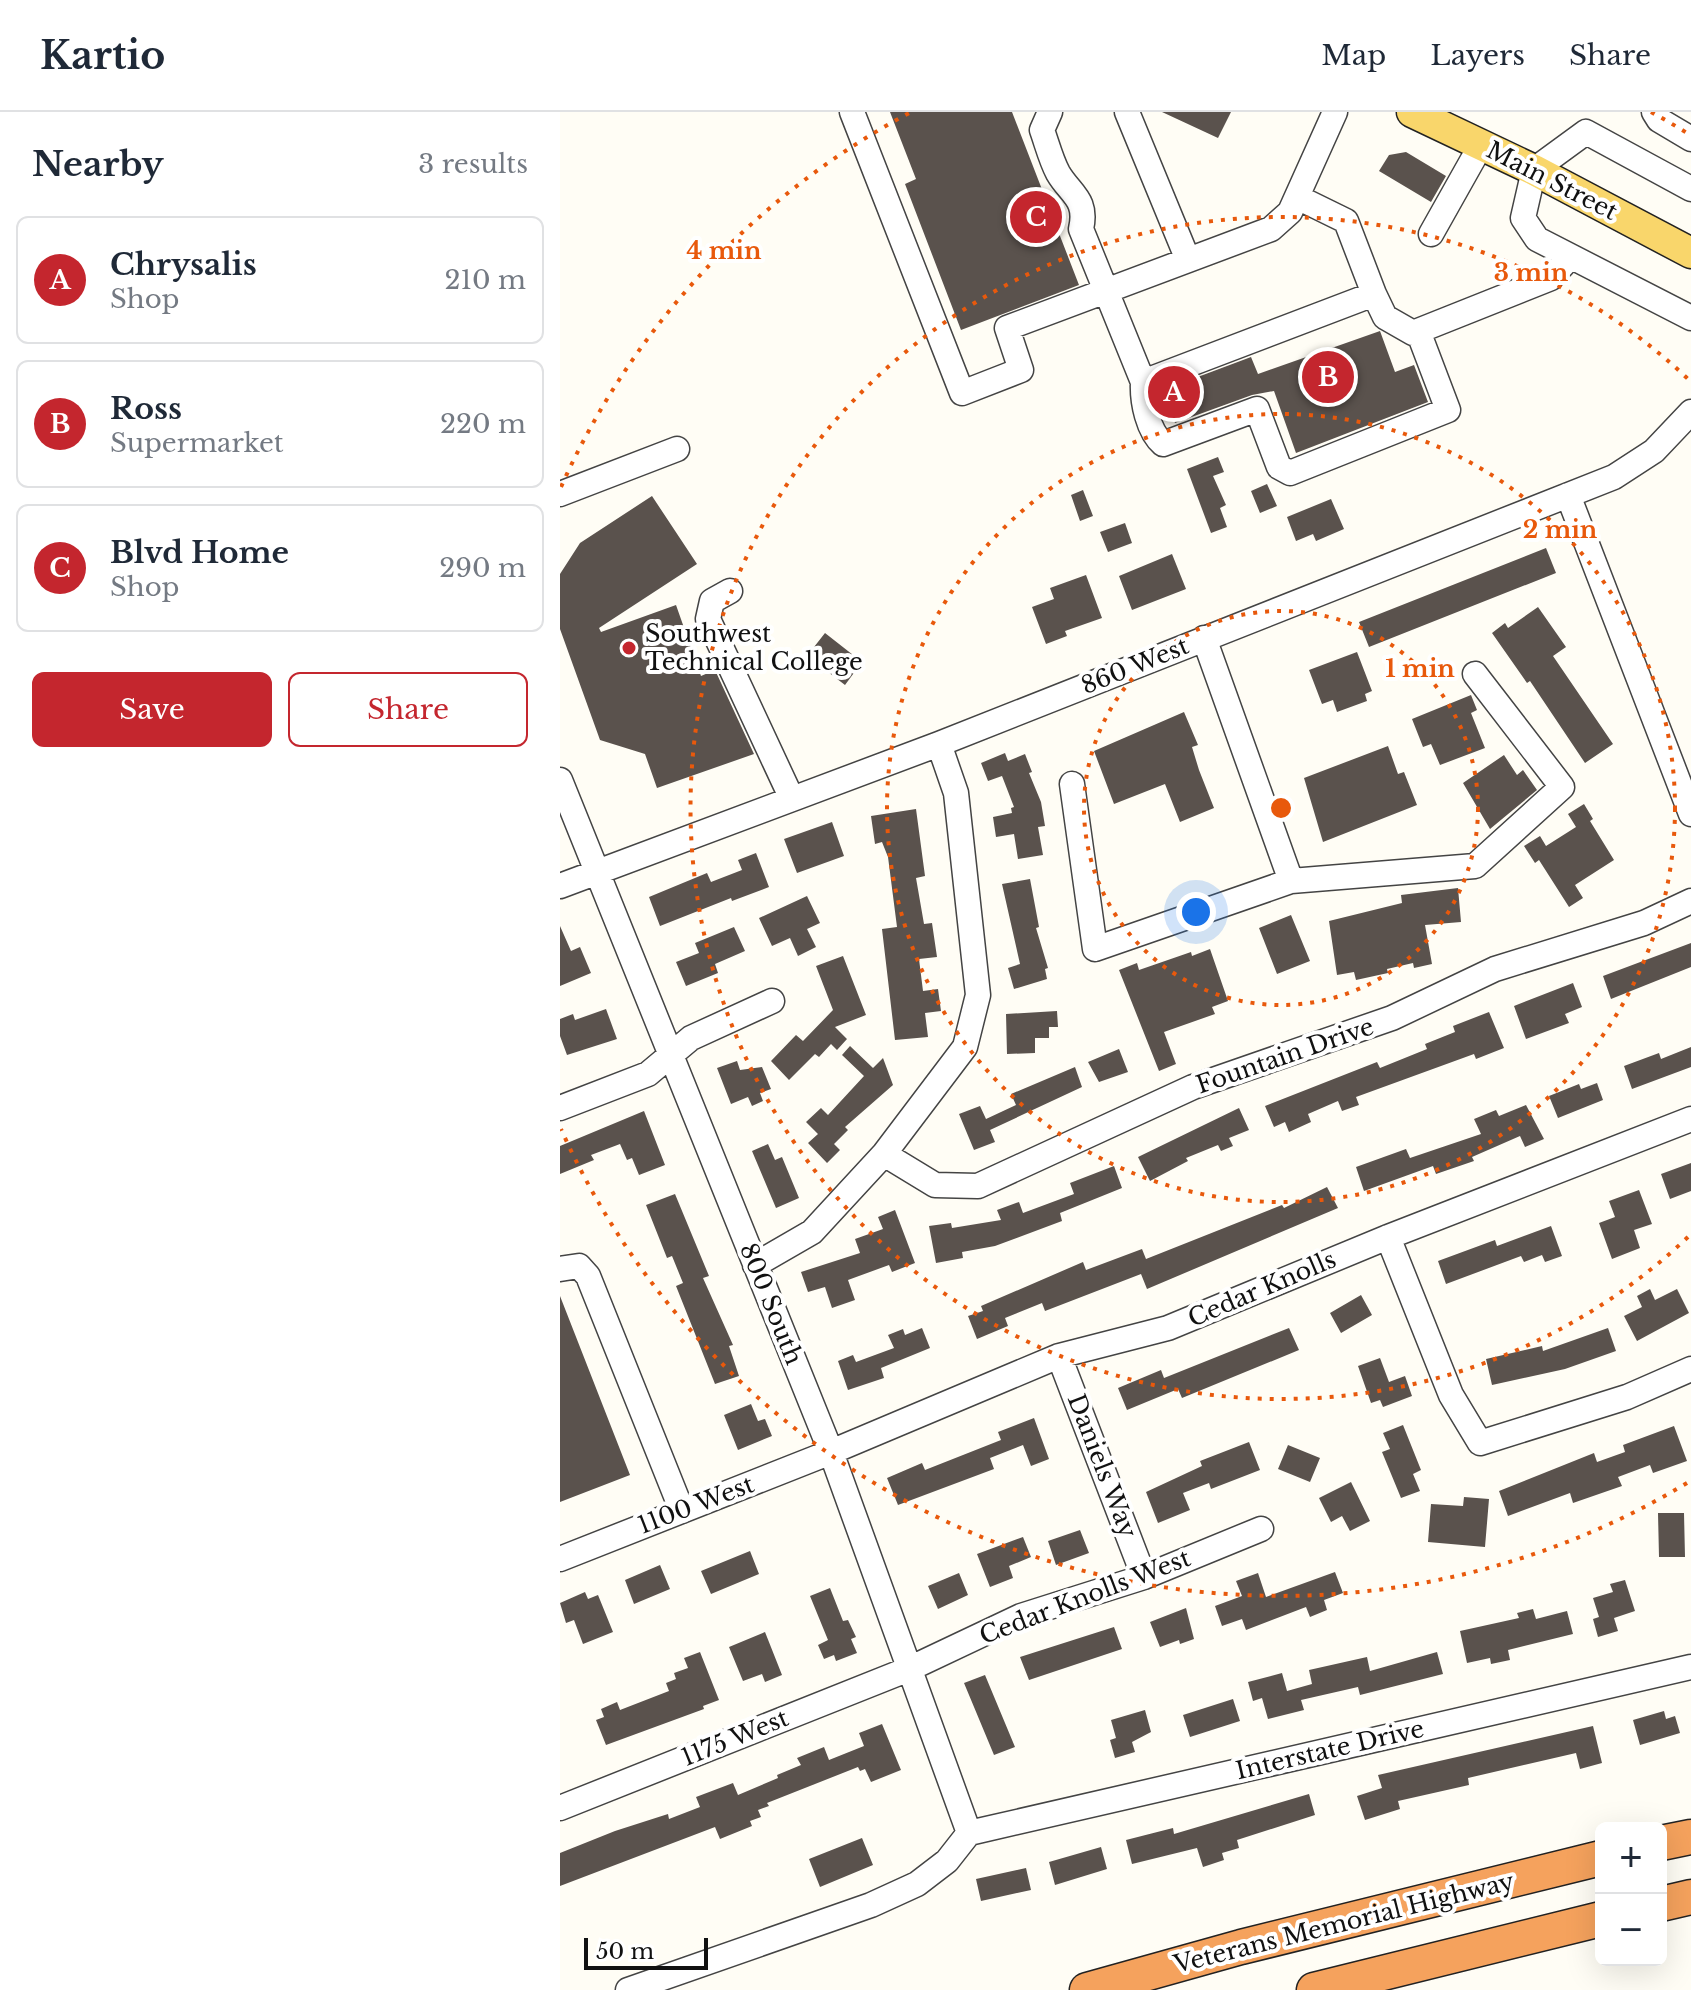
<!DOCTYPE html>
<html lang="en">
<head>
<meta charset="utf-8">
<style>
  :root { --surface:#fff; --page:#f6f6f7; --text:#1f2937; --muted:#747a83; --line:#e0e1e3; --accent:#c4262e }
  body { margin:0; font-family:"Libre Baskerville",serif; background:var(--page); color:var(--text) }
  .controls { position:absolute; right:24px; bottom:24px; display:grid; overflow:hidden; border-radius:12px; box-shadow:0 8px 32px #0002 }
  .controls button { width:72px; height:72px; display:grid; place-items:center; padding:0; border:0; border-bottom:2px solid var(--line); background:var(--surface); color:var(--text); font:40px sans-serif }
  .scale { position:absolute; left:24px; bottom:20px; width:124px; box-sizing:border-box; padding-left:8px; border:4px solid #111; border-top:0; font-size:22px; line-height:28px; white-space:nowrap; color:#111; -webkit-text-stroke:6px #fff; paint-order:stroke }
  .you { position:absolute; left:636px; top:800px; width:28px; height:28px; margin:-20px; border:6px solid #fff; border-radius:50%; background:#1a73e8; box-shadow:0 0 0 12px #1a73e833 }
  .badge { display:grid; place-items:center; width:52px; height:52px; border-radius:50%; background:var(--accent); color:#fff; font-size:26px; font-weight:700 }
  .pin { position:absolute; translate:-50% -50%; border:4px solid #fff; box-shadow:0 2px 8px #0006 }
  .list { margin:0; padding:0; list-style:none }
  h2 { display:flex; justify-content:space-between; align-items:center; height:104px; margin:0; padding:0 32px; font-size:34px }
  h2 small { font-size:26px; font-weight:400; color:var(--muted) }
  .list li { display:grid; grid-template-columns:52px 1fr auto; gap:24px; align-items:center; box-sizing:border-box; height:128px; margin:0 16px 16px; padding:0 16px; border:2px solid var(--line); border-radius:12px }
  .list b { display:block; font-size:30px; white-space:nowrap }
  .list p { margin:0; font-size:26px; white-space:nowrap; color:var(--muted) }
  .list em { font-size:26px; font-style:normal; color:var(--muted) }
  .actions { display:flex; gap:16px; padding:24px 32px }
  .actions a { flex:1; padding:18px 0; border:2px solid var(--accent); border-radius:12px; text-align:center; font-size:28px; color:var(--accent) }
  .actions .main { background:var(--accent); color:#fff }
  .map { position:relative; flex:none; width:1131px; height:1878px; overflow:hidden }
  header { display:flex; align-items:center; gap:48px; box-sizing:border-box; height:112px; padding:0 40px; background:var(--surface); border-bottom:2px solid var(--line) }
  header strong { font-size:38px }
  nav { display:flex; gap:44px; margin-inline-start:auto; font-size:28px }
  main { display:flex }
  aside { flex:1; background:var(--surface) }
  .map>svg:first-child { display:block }
  .building { fill:#5a524d }
  .lines { fill:none; stroke-linecap:round; stroke-linejoin:round }
  .minor-casing { stroke:#444; stroke-width:27 }
  .major-casing { stroke:#222; stroke-width:33 }
  .highway-casing { stroke:#222; stroke-width:37 }
  .minor { stroke:#fff; stroke-width:24 }
  .major { stroke:#f9d66b; stroke-width:30 }
  .highway { stroke:#f5a25d; stroke-width:34 }
  .ring { fill:none; stroke:#e8590c; stroke-width:4; stroke-dasharray:4 8 }
  .poi-dot { fill:#c4262e; stroke:#fff; stroke-width:3 }
  .labels { text-anchor:middle; stroke-width:8; stroke-linejoin:round; paint-order:stroke }
  .street-label { font-size:24px; fill:#111; stroke:#fff }
  .poi-label { font-size:24px; fill:#111; stroke:#fff; text-anchor:start }
  .centre { fill:#e8590c; stroke:#fff; stroke-width:4 }
  .ring-label { font-size:24px; text-anchor:middle; font-weight:bold; fill:#e8590c; stroke:#fff; stroke-width:8; stroke-linejoin:round; paint-order:stroke }
</style>
</head>
<body>
<header>
<strong>Kartio</strong>
<nav><a>Map</a><a>Layers</a><a>Share</a></nav>
</header>
<main>
<aside>
<h2>Nearby<small>3 results</small></h2>
<ul class="list">
<li><span class="badge">A</span><div><b>Chrysalis</b><p>Shop</p></div><em>210 m</em></li>
<li><span class="badge">B</span><div><b>Ross</b><p>Supermarket</p></div><em>220 m</em></li>
<li><span class="badge">C</span><div><b>Blvd Home</b><p>Shop</p></div><em>290 m</em></li>
</ul>
<div class="actions"><a class="main">Save</a><a>Share</a></div>
</aside>
<div class="map">
<svg width="1131" height="1878" viewBox="0 0 1131 1878">
  <rect width="100%" height="100%" fill="#fffdf5"/>
  <path class="building" d="M330,0H452L519,173L401,218L345,72L356,67Z
    M602,0H671L658,26Z
    M846,40L886,64L871,90L819,59L829,43Z
    M820,219L835,260L854,253L868,290L736,341L714,279L692,283L615,311L603,278L691,245L698,262Z
    M658,345L664,360L653,364L666,393L660,396L667,415L651,421L627,357Z
    M707,372L717,394L700,401L691,379Z
    M523,378L533,404L520,409L511,383Z
    M92,384L137,452L39,516L41,520L116,493L141,564L155,558L194,642L97,676L85,642L40,628L0,517V462L20,431Z
    M771,387L784,417L756,429L753,422L736,429L727,405Z
    M565,411L572,431L548,440L540,420Z
    M986,436L996,461L809,535L799,510Z
    M612,442L626,477L572,498L559,464Z
    M526,463L542,506L505,519L507,524L486,532L472,495L494,487L490,476Z
    M978,495L1006,535L993,544L1053,632L1025,651L970,569L967,571L932,521L945,511L948,516Z
    M265,521L302,550L285,573L247,544Z
    M797,540L812,579L805,582L807,589L777,600L773,588L762,592L749,558Z
    M911,583L917,598L911,601L925,636L880,653L871,632L863,635L852,607Z
    M624,600L638,633L632,635L639,658L654,696L620,710L605,672L554,692L534,639Z
    M828,634L838,662L844,660L857,693L763,730L744,666Z
    M445,641L448,649L465,642L472,660L469,661L481,690L485,714L478,715L483,743L458,747L454,722L436,725L433,705L452,701L451,696L454,695L442,664L428,669L421,651Z
    M944,643L957,663L963,658L977,678L930,717L903,671Z
    M1024,692L1033,707L1030,709L1054,748L1015,773L1023,786L1009,795L979,748L975,751L964,734L980,724L986,734L1016,715L1008,702Z
    M356,697L365,764L356,766L364,812L372,811L377,845L359,847L363,879L378,877L381,899L365,901L368,925L335,928L322,817L337,815L328,745L322,730L315,732L311,704Z
    M272,710L284,744L237,761L224,727Z
    M196,741L209,775L172,789L171,786L100,814L89,785L147,761L151,770L182,758L178,748Z
    M470,767L479,815L476,816L488,856L485,857L487,867L454,877L448,856L460,852L442,772Z
    M898,776L901,810L865,813L872,852L854,856L853,851L827,857L828,861L796,868L794,860L777,863L769,809L842,791L841,783Z
    M247,784L260,811L247,817L256,835L238,844L230,826L212,834L199,806Z
    M731,803L750,849L717,862L699,816Z
    M0,814L11,839L20,835L31,861L0,874Z
    M174,815L185,839L155,852L158,861L126,874L116,850L139,841L135,831Z
    M1131,831V855L1051,887L1043,864Z
    M650,837L668,889L652,895L655,902L604,920L616,952L599,959L559,858L577,851L579,858L631,840L632,844Z
    M283,844L306,903L275,915L287,927L277,938L271,932L259,945L255,942L229,968L211,949L236,923L243,929L273,898L256,854Z
    M1013,871L1022,895L1005,902L1009,911L966,927L954,894Z
    M46,897L57,927L7,943L0,924V907L13,902L15,908Z
    M497,899L498,915H489V926H475V941L447,942L446,902Z
    M929,900L944,936L916,947L914,942L796,985L799,993L782,999L778,989L748,1002L751,1010L729,1020L725,1010L714,1015L705,994L817,950L820,956L867,937L865,932L895,920L893,914Z
    M290,934L313,956L323,946L333,973L285,1015L288,1018L274,1032L280,1038L267,1051L248,1031L258,1022L246,1010L261,996L268,1003L304,964L282,943Z
    M1131,935V955L1072,977L1064,954L1099,941L1101,947Z
    M559,937L568,960L539,970L528,950Z
    M177,949L180,958L202,955L211,977L200,981L203,989L192,994L188,985L171,992L157,956Z
    M515,955L522,975L430,1018L435,1030L414,1038L399,1002L420,994L426,1007L456,993L451,982Z
    M1037,971L1043,988L998,1006L989,984L1019,972L1021,977Z
    M966,993L984,1027L965,1035L960,1024L912,1045L914,1049L876,1062L873,1054L804,1079L796,1055L846,1037L850,1046L921,1022L914,1007L936,998L939,1004Z
    M679,996L689,1018L669,1026L673,1034L661,1039L658,1033L626,1046L628,1049L590,1069L578,1045Z
    M84,999L105,1053L79,1063L72,1046L67,1048L60,1032L31,1043L34,1048L0,1062V1034Z
    M208,1032L215,1048L222,1045L239,1086L216,1096L192,1039Z
    M1131,1051V1079L1110,1087L1101,1062Z
    M554,1054L562,1076L500,1101L502,1109L435,1134L402,1140L403,1146L376,1151L369,1114L391,1111L392,1116L441,1108L437,1098L459,1090L463,1101L514,1082L510,1071Z
    M767,1075L778,1096L587,1177L581,1162L485,1199L482,1191L445,1206L448,1214L417,1227L408,1204L423,1199L421,1194L523,1150L526,1158L582,1137L586,1147L722,1093L724,1096Z
    M1079,1078L1092,1112L1074,1118L1080,1136L1052,1147L1039,1111L1055,1105L1049,1089Z
    M115,1082L149,1164L143,1166L173,1233L169,1234L179,1264L155,1272L116,1174L123,1171L112,1144L107,1146L86,1093Z
    M335,1098L355,1151L332,1160L329,1153L288,1168L295,1188L272,1196L265,1175L248,1180L241,1160L300,1141L295,1127L323,1117L318,1105Z
    M991,1114L1002,1144L985,1150L982,1143L964,1150L961,1144L886,1172L878,1149L935,1128L937,1134Z
    M1090,1177L1095,1188L1117,1177L1129,1201L1077,1229L1064,1204L1082,1195L1077,1184Z
    M801,1183L812,1203L781,1221L770,1201Z
    M0,1184L70,1363L0,1390Z
    M362,1216L370,1236L321,1256L324,1266L288,1278L278,1249L293,1243L296,1250L334,1236L328,1223L343,1217L345,1223Z
    M729,1216L739,1238L622,1286L618,1277L567,1298L558,1276L601,1258L604,1266Z
    M1048,1216L1056,1239L1005,1257L932,1273L926,1247L982,1234L983,1239Z
    M820,1246L829,1270L845,1264L852,1284L823,1295L820,1288L811,1291L798,1254Z
    M191,1292L198,1309L205,1307L212,1324L178,1338L164,1303Z
    M474,1306L489,1347L471,1354L463,1333L430,1346L434,1357L338,1393L327,1366L362,1351L365,1358L441,1328L438,1320Z
    M843,1313L861,1358L853,1362L860,1379L841,1386L822,1340L830,1337L823,1321Z
    M1114,1314L1127,1349L1093,1361L1090,1353L1058,1365L1062,1374L1013,1391L1010,1381L948,1404L939,1379L1034,1341L1037,1350L1065,1340L1063,1333Z
    M689,1330L700,1358L651,1377L649,1371L623,1381L630,1398L598,1411L586,1380L642,1354L640,1349Z
    M728,1333L760,1346L750,1370L718,1357Z
    M791,1370L810,1409L790,1419L782,1404L771,1410L759,1386Z
    M904,1385L929,1387L925,1435L868,1430L871,1392L903,1394Z
    M1098,1401H1124L1125,1445H1099Z
    M520,1418L529,1441L496,1453L488,1429Z
    M463,1425L471,1445L449,1454L453,1466L430,1475L417,1442Z
    M190,1439L199,1462L151,1482L141,1459Z
    M100,1453L110,1477L74,1492L65,1468Z
    M775,1460L783,1481L764,1488L767,1498L750,1505L746,1495L686,1518L682,1507L662,1514L655,1494L682,1484L676,1469L698,1461L706,1485Z
    M399,1461L408,1483L378,1497L368,1474Z
    M1065,1468L1075,1499L1054,1506L1058,1519L1038,1525L1033,1507L1039,1505L1033,1486L1053,1480L1050,1472Z
    M270,1476L283,1509L288,1508L296,1525L291,1527L297,1541L276,1549L274,1543L264,1547L258,1533L268,1528L250,1484Z
    M25,1480L28,1487L38,1483L53,1520L23,1532L14,1508L6,1511L0,1491Z
    M626,1496L634,1527L620,1532L619,1528L600,1535L590,1510Z
    M973,1497L976,1507L1007,1499L1013,1522L948,1538L950,1548L931,1552L930,1546L907,1551L900,1519L959,1506L957,1501Z
    M554,1515L562,1537L469,1568L460,1545Z
    M205,1520L222,1563L205,1570L202,1562L183,1569L169,1535Z
    M140,1540L159,1588L143,1594L144,1597L46,1633L36,1608L44,1605L41,1597L57,1590L60,1598L109,1579L106,1571L116,1567L114,1561L128,1556L124,1546Z
    M877,1540L883,1562L800,1583L798,1575L741,1588L744,1598L708,1607L702,1586L693,1589L688,1570L722,1561L727,1579L752,1572L749,1558L807,1545L810,1559Z
    M425,1563L455,1635L434,1643L404,1571Z
    M673,1587L680,1609L630,1625L623,1603Z
    M585,1598L591,1620L572,1630L575,1640L555,1646L550,1628L556,1626L551,1608Z
    M1104,1599L1106,1607L1115,1604L1120,1621L1080,1633L1073,1608Z
    M322,1612L341,1658L311,1670L305,1657L300,1659L298,1655L207,1691L209,1694L198,1698L201,1705L190,1709L192,1714L160,1727L155,1715L0,1774V1741L55,1719L108,1702L109,1707L140,1695L136,1685L173,1671L178,1683L218,1666L217,1663L241,1653L237,1646L264,1635L269,1648L304,1634L299,1621Z
    M1033,1614L1042,1651L1020,1657L1016,1641L908,1666L909,1673L838,1689L840,1697L805,1708L797,1684L822,1676L818,1663Z
    M749,1682L755,1703L677,1728L679,1736L662,1741L664,1748L643,1755L637,1736L572,1752L566,1728L613,1716L614,1722Z
    M302,1726L313,1753L260,1775L249,1747Z
    M541,1735L547,1757L495,1773L489,1750Z
    M466,1756L471,1778L421,1789L416,1767Z"/>
  <g class="lines">
    <defs>
      <path id="minor" d="M292,0L402,281L461,258L447,216L711,117L730,100L775,0
        M490,0L482,18C487,32 491,48 498,61C510,82 528,87 521,117L583,270L814,182L825,205L853,221L991,166L1010,145
        M567,0L628,148
        M1094,0L1099,8L1131,27
        M1131,77L1026,20L974,58L963,106L977,127L1131,206
        M737,85L786,109L814,182
        M871,122L921,33
        M583,270C582,290 588,319 603,332L697,297L719,355L730,361L888,298L858,219
        M0,382L117,337
        M1008,383L1131,702
        M170,479L152,489L148,507L232,687
        M644,526L731,769
        M0,668L271,1340L409,1721
        M512,672L535,837L731,769L915,754L1002,675L915,562
        M0,774L379,632L1054,365L1094,339L1131,300
        M0,996L88,962L131,926L212,889
        M324,1042L375,1073L418,1074L633,975L832,906L935,857L1084,811L1131,789
        M828,1125L891,1283L920,1331L1067,1285L1131,1257
        M195,1153L252,1120L324,1042L405,935L418,883L396,681L379,632
        M0,1157L19,1154L28,1164L122,1399
        M499,1244L584,1465
        M0,1447L271,1340L499,1244L608,1216L828,1125L1131,1007
        M0,1696L349,1557L461,1504L584,1465L701,1417
        M409,1721L1131,1555
        M68,1878L311,1793L357,1772L387,1749L409,1721"/>
      <path id="major" d="M852,0L974,58L1131,141"/>
      <path id="highway" d="M1101,1731L1131,1725
        M1101,1792L1131,1785
        M527,1878L681,1835L1041,1746
        M754,1878L1041,1807"/>
    </defs>
    <use href="#minor" class="minor-casing"/>
    <use href="#major" class="major-casing"/>
    <use href="#highway" class="highway-casing"/>
    <use href="#minor" class="minor"/>
    <use href="#major" class="major"/>
    <use href="#highway" class="highway"/>
  </g>
  <g class="ring">
    <circle cx="721" cy="696" r="197"/>
    <circle cx="721" cy="696" r="394"/>
    <path d="M1128 1125A591 591 0 1 1 1128 267"/>
    <path d="M1127 1371A788 788 0 0 1 1 1017M1 375A788 788 0 0 1 351 0M1091 0A788 788 0 0 1 1127 21"/>
  </g>
  <circle class="poi-dot" cx="69" cy="536" r="8"/>
  <g class="labels">
    <g class="street-label">
      <text transform="translate(992 69) rotate(27)" y="8">Main Street</text>
      <text transform="translate(575 554) rotate(-22)" y="8">860 West</text>
      <text transform="translate(725 944) rotate(-19)" y="8">Fountain Drive</text>
      <text transform="translate(702 1177) rotate(-23)" y="8">Cedar Knolls</text>
      <text transform="translate(211 1192) rotate(68)" y="8">800 South</text>
      <text transform="translate(542 1354) rotate(69)" y="8">Daniels Way</text>
      <text transform="translate(136 1393) rotate(-21)" y="8">1100 West</text>
      <text transform="translate(525 1485) rotate(-21)" y="8">Cedar Knolls West</text>
      <text transform="translate(175 1626) rotate(-22)" y="8">1175 West</text>
      <text transform="translate(770 1638) rotate(-13)" y="8">Interstate Drive</text>
      <text transform="translate(784 1811) rotate(-14)" y="8">Veterans Memorial Highway</text>
    </g>
    <g class="poi-label">
      <text x="85" y="530">Southwest<tspan x="85" dy="28">Technical College</tspan></text>
    </g>
  </g>
  <circle cx="721" cy="696" r="12" class="centre"/>
  <g class="ring-label">
    <text x="164" y="147">4 min</text>
    <text x="971" y="169">3 min</text>
    <text x="1000" y="426">2 min</text>
    <text x="860" y="565">1 min</text>
  </g>
</svg>
<div class="controls">
<button>+</button>
<button>−</button>
</div>
<div class="scale">50 m</div>
<div class="you"></div>
<div class="pin badge" style="left:614px;top:280px">A</div>
<div class="pin badge" style="left:768px;top:265px">B</div>
<div class="pin badge" style="left:476px;top:105px">C</div>
</div>
</main>
</body>
</html>
